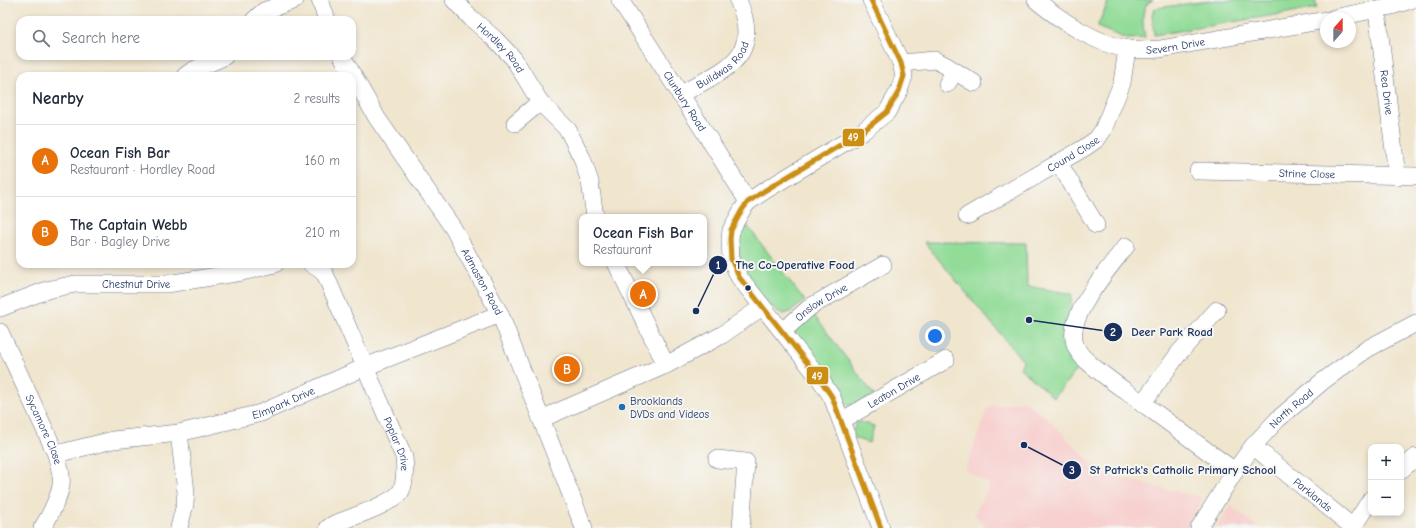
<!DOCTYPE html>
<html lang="en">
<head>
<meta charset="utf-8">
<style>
  :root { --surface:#fff; --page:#f6f6f7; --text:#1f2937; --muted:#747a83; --line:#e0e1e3; --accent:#1f6fb2 }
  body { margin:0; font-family:"Comic Neue",sans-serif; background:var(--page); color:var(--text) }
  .controls { position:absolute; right:12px; bottom:12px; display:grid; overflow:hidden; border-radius:8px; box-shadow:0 2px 6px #0003 }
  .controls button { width:36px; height:36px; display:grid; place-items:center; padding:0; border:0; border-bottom:1px solid var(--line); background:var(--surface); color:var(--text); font:20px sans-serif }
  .compass { position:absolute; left:1320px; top:12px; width:36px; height:36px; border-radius:50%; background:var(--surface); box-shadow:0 2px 6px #0003; rotate:21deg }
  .you { position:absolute; left:935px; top:336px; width:14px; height:14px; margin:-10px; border:3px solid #fff; border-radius:50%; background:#1a73e8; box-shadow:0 0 0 6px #1a73e833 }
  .badge { display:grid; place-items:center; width:26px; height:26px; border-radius:50%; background:var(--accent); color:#fff; font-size:13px; font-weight:700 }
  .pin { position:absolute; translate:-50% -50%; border:2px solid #fff; box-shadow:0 1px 4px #0006 }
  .popup { position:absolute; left:579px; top:214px; width:128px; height:52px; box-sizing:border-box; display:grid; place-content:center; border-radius:8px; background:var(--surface); filter:drop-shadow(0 1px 3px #0005); font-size:13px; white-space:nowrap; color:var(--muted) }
  .popup b { font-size:15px; color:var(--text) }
  .popup::after { content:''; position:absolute; left:50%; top:100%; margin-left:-8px; border:8px solid transparent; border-top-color:var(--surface) }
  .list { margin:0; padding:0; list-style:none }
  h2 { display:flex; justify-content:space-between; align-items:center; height:52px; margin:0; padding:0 16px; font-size:17px }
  h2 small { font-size:13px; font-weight:400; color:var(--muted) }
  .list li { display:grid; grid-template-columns:26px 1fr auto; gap:12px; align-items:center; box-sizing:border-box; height:72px; padding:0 16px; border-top:1px solid var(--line) }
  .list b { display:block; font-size:15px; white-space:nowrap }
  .list p { margin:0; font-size:13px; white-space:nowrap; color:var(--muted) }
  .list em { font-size:13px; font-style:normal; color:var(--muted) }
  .icon { flex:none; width:22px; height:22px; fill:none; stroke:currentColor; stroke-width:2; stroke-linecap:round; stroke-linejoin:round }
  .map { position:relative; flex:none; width:1416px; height:528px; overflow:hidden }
  .search { position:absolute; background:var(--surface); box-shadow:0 2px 6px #0003; left:16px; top:16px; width:340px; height:44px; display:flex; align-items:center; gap:10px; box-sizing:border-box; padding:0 14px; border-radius:12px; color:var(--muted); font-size:15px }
  .panel { position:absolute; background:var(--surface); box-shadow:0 2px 6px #0003; left:16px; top:72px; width:340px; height:196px; border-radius:12px }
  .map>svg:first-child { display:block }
  .built { fill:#f7d0cf }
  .green { fill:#92dc98; stroke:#56867b }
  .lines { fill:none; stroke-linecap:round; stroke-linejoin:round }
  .minor-casing { stroke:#666f85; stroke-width:18 }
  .minor { stroke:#fff; stroke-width:17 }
  .bus-1-casing { stroke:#f6f6f2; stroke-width:8 }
  .bus-1 { stroke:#cb8e13; stroke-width:5 }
  .bus-dot { fill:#1b2f5e; stroke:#f6f6f2; stroke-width:1.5 }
  .poi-dot { fill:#1f6fb2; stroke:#f6f6f2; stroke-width:1.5 }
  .labels { text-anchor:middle; stroke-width:4; stroke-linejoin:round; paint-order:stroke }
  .street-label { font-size:11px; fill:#1b2f5e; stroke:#f6f6f2 }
  .poi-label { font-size:11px; fill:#1b2f5e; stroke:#f6f6f2; text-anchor:start }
  .leader { fill:none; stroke:#1b2f5e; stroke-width:1.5 }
  .callout-dot { fill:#1b2f5e; stroke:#f6f6f2; stroke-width:1.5 }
  .mark-label { font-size:12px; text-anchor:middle; font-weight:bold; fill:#fff }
  .callout-label { font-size:12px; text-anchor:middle; font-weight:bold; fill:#1b2f5e; stroke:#f6f6f2; stroke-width:4; stroke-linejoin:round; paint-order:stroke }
  .line-badge { stroke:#f6f6f2; stroke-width:1.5 }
  .badge-label { font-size:11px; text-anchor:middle; font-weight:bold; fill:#fff }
</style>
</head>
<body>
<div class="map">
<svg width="1416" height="528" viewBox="0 0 1416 528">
  <rect width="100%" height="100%" fill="#f6f6f2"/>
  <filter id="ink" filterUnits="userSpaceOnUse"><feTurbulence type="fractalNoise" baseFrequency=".025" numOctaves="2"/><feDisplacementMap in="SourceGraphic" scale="8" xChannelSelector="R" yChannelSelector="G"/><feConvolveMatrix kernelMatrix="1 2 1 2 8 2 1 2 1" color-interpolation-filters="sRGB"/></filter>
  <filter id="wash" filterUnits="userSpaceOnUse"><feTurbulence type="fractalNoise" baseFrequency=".012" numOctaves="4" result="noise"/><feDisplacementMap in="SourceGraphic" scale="16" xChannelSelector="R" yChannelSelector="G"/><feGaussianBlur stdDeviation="0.9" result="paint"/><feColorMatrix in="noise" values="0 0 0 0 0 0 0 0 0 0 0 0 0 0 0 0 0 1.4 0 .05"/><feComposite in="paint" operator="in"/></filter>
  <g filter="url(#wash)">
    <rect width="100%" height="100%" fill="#f0e5cd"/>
    <path class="built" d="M1025,401L1050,421L1101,473L1203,498L1188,528H987L974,515L990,484L965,470L988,407Z
      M1231,506L1254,524L1257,528H1216Z"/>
    <path class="green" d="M1109,0H1153C1139,5 1143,26 1145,38L1127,39L1097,27Z
      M1217,0H1315L1317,8L1154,35L1152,14L1156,8Z
      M743,220L805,301L790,312L784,314L779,312L773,308L743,274L736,241Z
      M924,242L1026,243L1027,286L1072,294L1066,346L1081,364L1054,398L1020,368L1023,361Z
      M811,311L874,395L855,406L845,403L840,397L796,337L794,331Z
      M857,421L874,426L869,443L854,438L853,431Z"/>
  </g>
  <g filter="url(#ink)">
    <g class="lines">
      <defs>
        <g id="minor">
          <path d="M320,0L327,20"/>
          <path id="s1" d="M454,0L471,18L495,39L514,59L540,102L568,130L582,158L590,182L595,217"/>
          <path id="s2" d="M620,0C663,67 707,134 748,202"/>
          <path d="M871,0L901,63L904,76L899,91L887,112L862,132L764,191L748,202L742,210L731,230L730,239L731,259L739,277L820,379L832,397L881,528"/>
          <path id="s3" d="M1036,0C1060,20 1097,45 1129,49C1139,50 1149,50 1160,49L1326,20"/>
          <path id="s4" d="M1377,10L1397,176"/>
          <path d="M1334,18L1392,6L1411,0"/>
          <path d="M254,20L264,11L295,0"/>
          <path id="s5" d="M342,56L377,118L453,228L500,314L584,528"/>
          <path d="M901,63L935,60L945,65L974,83"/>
          <path d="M185,76C195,67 212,63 225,56"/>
          <path d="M947,84L955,71"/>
          <path id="s6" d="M680,95C723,69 764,60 738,0"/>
          <path d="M515,123L540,102"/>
          <path d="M1059,163L1096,225"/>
          <path id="s7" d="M1198,171L1416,176"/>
          <path id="s8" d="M967,216L1084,148L1097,139L1103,130L1122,83L1127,49"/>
          <path d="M1126,246C1110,267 1069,313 1074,340C1075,349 1082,357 1088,362C1107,379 1129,393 1149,408C1178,429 1206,451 1235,471"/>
          <path d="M616,263L666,365"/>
          <path id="s9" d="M311,264L318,268L325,274L404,457C405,467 406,481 401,491C393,504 350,518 334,524L328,528"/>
          <path id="s10" d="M0,308L47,290L75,284H167L242,272L275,264"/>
          <path id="s11" d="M783,331L810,307L883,265"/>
          <path id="s12" d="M0,332L56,454C58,464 63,475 61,485C60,495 48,520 42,528"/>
          <path d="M1142,404L1179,353L1217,310"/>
          <path d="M541,419L666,365L722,335L762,307"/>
          <path id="s13" d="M841,421L946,360"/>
          <path d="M179,433L186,492L185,504L179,528"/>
          <path id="s14" d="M1253,446L1354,528"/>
          <path id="s15" d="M56,454L113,440L179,433L261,413L365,367L500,314"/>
          <path d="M717,459L746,462L741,528"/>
          <path d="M1401,470L1416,457"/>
          <path d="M1353,527L1371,499"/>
          <path id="s16" d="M1199,528L1235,471L1253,446L1278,419L1323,381L1367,349L1416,323"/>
        </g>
      </defs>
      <use href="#minor" class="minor-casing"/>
      <use href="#minor" class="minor"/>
      <defs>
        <path id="bus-1" d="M871,0L901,63L904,76L899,91L887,112L862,132L764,191L748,202L742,210L731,230L730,239L731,259L739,277L820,379L832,397L881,528"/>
      </defs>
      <use href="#bus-1" class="bus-1-casing"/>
      <use href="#bus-1" class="bus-1"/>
    </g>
  </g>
  <circle class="bus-dot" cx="748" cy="288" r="3.5"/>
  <circle class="poi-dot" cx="622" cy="407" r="4"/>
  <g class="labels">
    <g class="street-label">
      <text dy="4" stroke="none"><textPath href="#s3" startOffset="153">Severn Drive</textPath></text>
      <text dy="4" stroke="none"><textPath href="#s1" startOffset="67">Hordley Road</textPath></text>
      <text dy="4" stroke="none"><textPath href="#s6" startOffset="53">Buildwas Road</textPath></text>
      <text dy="4" stroke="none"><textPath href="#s4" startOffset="83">Rea Drive</textPath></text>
      <text dy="4" stroke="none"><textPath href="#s2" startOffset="120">Clunbury Road</textPath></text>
      <text dy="4" stroke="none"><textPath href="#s8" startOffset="123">Cound Close</textPath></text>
      <text dy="4" stroke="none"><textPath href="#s7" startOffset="109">Strine Close</textPath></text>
      <text dy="4" stroke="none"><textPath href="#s5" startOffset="266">Admaston Road</textPath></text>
      <text dy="4" stroke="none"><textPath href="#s10" startOffset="140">Chestnut Drive</textPath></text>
      <text dy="4" stroke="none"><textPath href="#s11" startOffset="48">Onslow Drive</textPath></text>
      <text dy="4" stroke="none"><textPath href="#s13" startOffset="61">Leaton Drive</textPath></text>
      <text dy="4" stroke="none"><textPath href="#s15" startOffset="234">Elmpark Drive</textPath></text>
      <text dy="4" stroke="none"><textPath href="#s16" startOffset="152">North Road</textPath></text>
      <text dy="4" stroke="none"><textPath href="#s12" startOffset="107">Sycamore Close</textPath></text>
      <text dy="4" stroke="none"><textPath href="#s9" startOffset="202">Poplar Drive</textPath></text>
      <text dy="4" stroke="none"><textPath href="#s14" startOffset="77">Parklands</textPath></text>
    </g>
    <g class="poi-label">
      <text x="630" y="405">Brooklands<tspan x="630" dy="13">DVDs and Videos</tspan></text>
    </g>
  </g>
  <path class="leader" d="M696 311L718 265M1029 320L1113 332M1024 445L1072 470"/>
  <g class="callout-dot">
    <circle cx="696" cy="311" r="4"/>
    <circle cx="1029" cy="320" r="4"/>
    <circle cx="1024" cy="445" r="4"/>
    <circle cx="718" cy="265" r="10"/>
    <circle cx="1113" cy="332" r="10"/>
    <circle cx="1072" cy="470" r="10"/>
  </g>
  <g class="mark-label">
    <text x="718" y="269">1</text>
    <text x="1113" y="336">2</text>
    <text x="1072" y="474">3</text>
  </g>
  <g class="callout-label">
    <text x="795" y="269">The Co-Operative Food</text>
    <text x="1172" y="336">Deer Park Road</text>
    <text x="1183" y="474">St Patrick's Catholic Primary School</text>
  </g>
  <g class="line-badge">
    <rect x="842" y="128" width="23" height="19" rx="4" fill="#cb8e13"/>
    <rect x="806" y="366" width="23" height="19" rx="4" fill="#cb8e13"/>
  </g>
  <g class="badge-label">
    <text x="853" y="141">49</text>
    <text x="817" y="380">49</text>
  </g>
</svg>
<div class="controls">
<button>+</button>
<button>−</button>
</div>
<svg class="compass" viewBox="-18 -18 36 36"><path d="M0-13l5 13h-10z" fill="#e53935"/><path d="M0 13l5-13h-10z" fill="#747a83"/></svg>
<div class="you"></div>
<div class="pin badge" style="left:643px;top:294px;background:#e8710a">A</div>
<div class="popup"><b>Ocean Fish Bar</b>Restaurant</div>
<div class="pin badge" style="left:567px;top:369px;background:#e8710a">B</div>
<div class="search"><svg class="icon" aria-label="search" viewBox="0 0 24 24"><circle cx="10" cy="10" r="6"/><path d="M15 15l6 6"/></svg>Search here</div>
<section class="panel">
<h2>Nearby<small>2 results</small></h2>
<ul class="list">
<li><span class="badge" style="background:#e8710a">A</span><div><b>Ocean Fish Bar</b><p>Restaurant · Hordley Road</p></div><em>160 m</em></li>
<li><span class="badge" style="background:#e8710a">B</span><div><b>The Captain Webb</b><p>Bar · Bagley Drive</p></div><em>210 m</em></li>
</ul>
</section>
</div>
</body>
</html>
